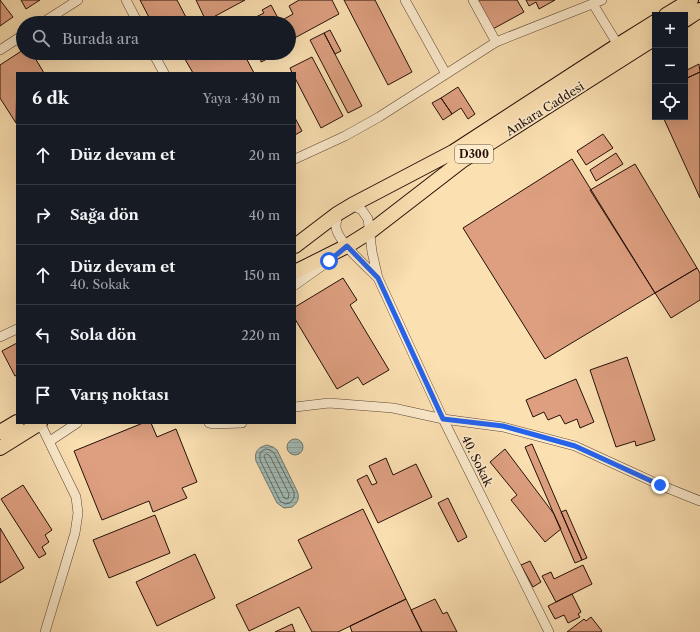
<!DOCTYPE html>
<html lang="tr">
<head>
<meta charset="utf-8">
<style>
  :root { --surface:#171b24; --page:#242831; --text:#f1f3f6; --muted:#9ea1a6; --line:#363941 }
  body { margin:0; font-family:"Libre Caslon Text",serif; background:var(--page); color:var(--text) }
  .controls { position:absolute; right:12px; top:12px; display:grid; overflow:hidden; border-radius:0px; box-shadow:0 4px 16px #0002 }
  .controls button { width:36px; height:36px; display:grid; place-items:center; padding:0; border:0; border-bottom:1px solid var(--line); background:var(--surface); color:var(--text); font:20px sans-serif }
  .stop { position:absolute; width:12px; height:12px; margin:-9px; border:3px solid #2563eb; border-radius:50%; background:#fff }
  .stop.end { background:#2563eb; border-color:#fff; box-shadow:0 1px 4px #0008 }
  .list { margin:0; padding:0; list-style:none }
  h2 { display:flex; justify-content:space-between; align-items:center; height:52px; margin:0; padding:0 16px; font-size:17px }
  h2 small { font-size:13px; font-weight:400; color:var(--muted) }
  .list li { display:grid; grid-template-columns:26px 1fr auto; gap:12px; align-items:center; box-sizing:border-box; height:60px; padding:0 16px; border-top:1px solid var(--line) }
  .list b { display:block; font-size:15px; white-space:nowrap }
  .list p { margin:0; font-size:13px; white-space:nowrap; color:var(--muted) }
  .list em { font-size:13px; font-style:normal; color:var(--muted) }
  .icon { flex:none; width:22px; height:22px; fill:none; stroke:currentColor; stroke-width:2; stroke-linecap:round; stroke-linejoin:round }
  .map { position:relative; flex:none; width:700px; height:632px; overflow:hidden }
  .search { position:absolute; background:var(--surface); box-shadow:0 4px 16px #0002; left:16px; top:16px; width:280px; height:44px; display:flex; align-items:center; gap:10px; box-sizing:border-box; padding:0 14px; border-radius:22px; color:var(--muted); font-size:15px }
  .panel { position:absolute; background:var(--surface); box-shadow:0 4px 16px #0002; left:16px; top:72px; width:280px; height:352px; border-radius:0px }
  .map>svg:first-child { display:block }
  .water { fill:url(#water-rules); stroke:#6f776f }
  .lines { fill:none; stroke-linecap:round; stroke-linejoin:round }
  .shore { stroke:#63665e; stroke-width:1 }
  .building { fill:#dd9f80; stroke:#251007 }
  .minor-casing { stroke:#5a4432; stroke-width:10 }
  .highway-casing { stroke:#251007; stroke-width:16 }
  .minor { stroke:#fcebcd; stroke-width:9 }
  .highway { stroke:#fbe0b2; stroke-width:14 }
  .route { stroke:#2563eb; stroke-width:5 }
  .labels { text-anchor:middle; stroke-width:3.5; stroke-linejoin:round; paint-order:stroke }
  .shield { fill:#fcebcd; stroke:#665242; stroke-width:1 }
  .shield-label { font-size:11px; font-weight:bold; fill:#251007 }
  .street-label { font-size:12px; fill:#251007; stroke:#fcebcd }
</style>
</head>
<body>
<div class="map">
<svg width="700" height="632" viewBox="0 0 700 632">
  <defs>
    <pattern id="water-rules" width="6" height="5" patternUnits="userSpaceOnUse"><rect width="6" height="5" fill="#a1bbb5"/><path d="M0 2.5h6" fill="none" stroke="#8aa09a"/></pattern>
  </defs>
  <rect width="100%" height="100%" fill="#fbe0b2"/>
  <filter id="stains"><feTurbulence type="fractalNoise" baseFrequency=".005" numOctaves="4"/><feColorMatrix values="0 0 0 0 .2 0 0 0 0 .09 0 0 0 0 .02 0 0 0 .5 -.17"/></filter>
  <radialGradient id="worn" r=".72"><stop offset=".6" stop-color="#630" stop-opacity="0"/><stop offset="1" stop-color="#630" stop-opacity=".3"/></radialGradient>
  <path class="water" d="M287 447a8 8 0 1 1 16 0a8 8 0 1 1-16 0Z
    M267,445L273,447L277,450L297,491C300,497 298,503 292,507L284,508L277,503L256,461C254,452 258,447 267,445Z"/>
  <g class="lines">
    <path class="shore" d="M266,449L270,450L274,453L294,492V498L290,503L285,504L280,501L260,460V453Z
      M267,454L270,456L289,494L288,499L284,498L265,459L264,456Z"/>
  </g>
  <path class="building" d="M0,0L13,17L0,26Z
    M21,0H40L26,9Z
    M140,0H177L189,23H152Z
    M196,0H245L206,21Z
    M299,0H332L339,14L289,41V23H277L293,14L289,6Z
    M344,0H375L412,72L388,85Z
    M475,0H517L524,12L491,30Z
    M526,0H555L539,9L536,2L529,6Z
    M271,5L279,20L273,23H257L256,17L264,13L262,10Z
    M330,30L341,51L335,54L324,33Z
    M324,33L362,106L348,113L310,40Z
    M23,50V53H32L44,73H17L16,123L0,98V65Z
    M184,53H235L237,57L244,54L254,73H193L182,54Z
    M260,53H279L261,62Z
    M312,57L343,116L321,128L295,78V73H292L290,68Z
    M699,64L700,72L685,79V71Z
    M700,72V198L663,117H685V79Z
    M458,87L475,114L468,119L461,108L452,114L441,98Z
    M441,98L452,114L443,120L432,103Z
    M295,118L302,131L295,135Z
    M603,134L613,148L586,165L577,151Z
    M616,153L623,164L596,181L590,170Z
    M572,159L655,293L545,359L463,228Z
    M635,164L697,268L655,293L590,190Z
    M697,268L700,273V300L671,318L655,293Z
    M343,278L357,300L350,305L389,370L363,385L358,377L337,389L295,319V307Z
    M17,343V375L15,376L2,351Z
    M627,357L655,440L636,446L635,441L616,447L590,370Z
    M576,379L594,422L580,428L577,419L565,424L560,415L548,420L544,412L533,417L526,400Z
    M143,423H151L157,437L176,429L197,482L182,488L187,498L153,512L149,501L102,520L74,451Z
    M532,444L582,560L575,563L525,447Z
    M505,449L554,514L561,529L545,542L511,500L517,495L490,462Z
    M386,458L393,475L416,464L432,497L378,523L357,480L367,475L372,485L377,483L369,466Z
    M23,485L52,530L45,535L49,542L42,547L46,554L39,558L1,499Z
    M448,498L467,537L458,542L438,503Z
    M363,509L406,599L338,632H312L299,607L249,631L236,605L312,568L298,540Z
    M566,510L587,558L582,560L561,512Z
    M155,515L170,553L109,578L93,540Z
    M0,528L24,568L0,583Z
    M195,554L215,598L157,626L136,582Z
    M530,561L541,582L533,587L521,565Z
    M583,565L592,584L556,602L542,576L551,572L554,579Z
    M572,594L581,612L578,614L580,617L568,623L564,615L555,619L548,606Z
    M406,599L422,632H352L350,626Z
    M435,599L443,614L447,612L457,632H422L411,610Z
    M591,617L602,631L600,632H567L584,619L586,621Z
    M292,624L295,632H275Z"/>
  <g class="lines">
    <defs>
      <path id="minor" d="M126,0L138,23
        M405,0L446,74
        M473,0L496,42
        M593,4L618,45
        M42,23L78,0
        M0,50L23,35
        M153,53L164,73
        M295,159L345,136L379,117L496,42L602,0
        M352,205L362,210L368,219L372,252L378,278L443,419L549,632
        M337,214C337,218 336,223 336,227C337,241 367,267 377,277
        M295,285L333,258
        M0,337L17,329
        M295,407L329,403L393,408L443,419L503,427L575,446L660,485L700,501
        M40,423L76,497L78,513L75,533L45,632
        M209,423L213,424L242,423
        M50,441L77,423"/>
      <path id="highway" d="M666,15L691,0
        M685,20L700,10
        M295,246L337,214L352,205L453,152L618,45L655,22
        M295,272L347,246L371,231L463,160L655,38
        M0,432L17,422
        M0,448L40,423"/>
    </defs>
    <use href="#minor" class="minor-casing"/>
    <use href="#highway" class="highway-casing"/>
    <use href="#minor" class="minor"/>
    <use href="#highway" class="highway"/>
  </g>
  <g class="lines">
    <path class="route" d="M329,261L347,246L378,278L443,419L503,426L575,446L660,485"/>
  </g>
  <g class="labels">
    <rect class="shield" x="455" y="145" width="38" height="18" rx="3"/>
    <g class="shield-label">
      <text x="474" y="158">D300</text>
    </g>
    <g class="street-label">
      <text transform="translate(545 109) rotate(-32)" y="4">Ankara Caddesi</text>
      <text transform="translate(477 461) rotate(64)" y="4">40. Sokak</text>
    </g>
  </g>
  <rect width="100%" height="100%" filter="url(#stains)"/>
  <rect width="100%" height="100%" fill="url(#worn)"/>
</svg>
<div class="controls">
<button>+</button>
<button>−</button>
<button><svg class="icon" aria-label="locate" viewBox="0 0 24 24"><circle cx="12" cy="12" r="6"/><path d="M12 2v4M12 18v4M2 12h4M18 12h4"/></svg></button>
</div>
<div class="stop" style="left:329px;top:261px"></div>
<div class="stop end" style="left:660px;top:485px"></div>
<div class="search"><svg class="icon" aria-label="search" viewBox="0 0 24 24"><circle cx="10" cy="10" r="6"/><path d="M15 15l6 6"/></svg>Burada ara</div>
<section class="panel">
<h2>6 dk<small>Yaya · 430 m</small></h2>
<ul class="list">
<li><svg class="icon" aria-label="ahead" viewBox="0 0 24 24"><path d="M12 20V5M6 11l6-6 6 6"/></svg><div><b>Düz devam et</b></div><em>20 m</em></li>
<li><svg class="icon" aria-label="right" viewBox="0 0 24 24"><path d="M7 20v-9h11M14 6l5 5-5 5"/></svg><div><b>Sağa dön</b></div><em>40 m</em></li>
<li><svg class="icon" aria-label="ahead" viewBox="0 0 24 24"><path d="M12 20V5M6 11l6-6 6 6"/></svg><div><b>Düz devam et</b><p>40. Sokak</p></div><em>150 m</em></li>
<li><svg class="icon" aria-label="left" viewBox="0 0 24 24"><path d="M17 20v-9H6M10 6l-5 5 5 5"/></svg><div><b>Sola dön</b></div><em>220 m</em></li>
<li><svg class="icon" aria-label="arrive" viewBox="0 0 24 24"><path d="M6 21V4h12l-3 4 3 4H6"/></svg><div><b>Varış noktası</b></div></li>
</ul>
</section>
</div>
</body>
</html>
